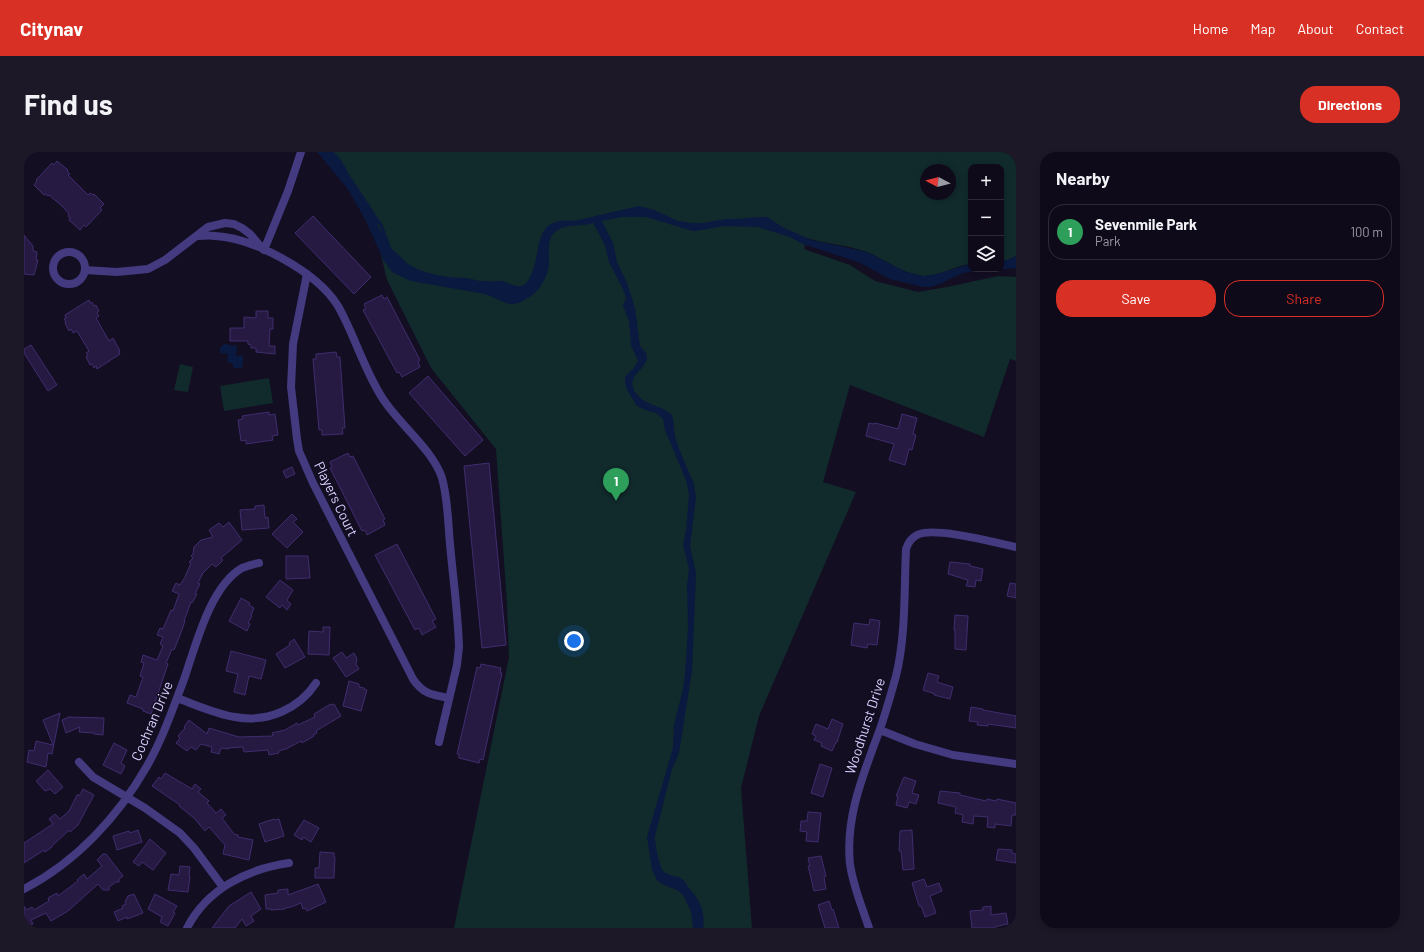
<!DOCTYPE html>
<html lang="en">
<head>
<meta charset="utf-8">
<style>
  :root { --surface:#0e0a1a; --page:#1c1827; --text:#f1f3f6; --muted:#9b9aa2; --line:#2e2b39; --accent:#d93025 }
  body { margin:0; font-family:Barlow,sans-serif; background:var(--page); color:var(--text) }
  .controls { position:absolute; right:12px; top:12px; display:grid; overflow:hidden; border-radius:8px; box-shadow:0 2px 6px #0003 }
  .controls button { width:36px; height:36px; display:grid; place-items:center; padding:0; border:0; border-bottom:1px solid var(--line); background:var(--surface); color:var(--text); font:20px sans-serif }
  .compass { position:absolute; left:896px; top:12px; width:36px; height:36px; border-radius:50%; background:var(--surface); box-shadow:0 2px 6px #0003; rotate:277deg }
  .you { position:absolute; left:550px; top:489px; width:14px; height:14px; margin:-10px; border:3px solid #fff; border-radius:50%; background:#1a73e8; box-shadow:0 0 0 6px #1a73e833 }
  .badge { display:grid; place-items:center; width:26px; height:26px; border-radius:50%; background:var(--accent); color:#fff; font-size:13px; font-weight:700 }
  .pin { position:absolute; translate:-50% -33px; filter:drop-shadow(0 1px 2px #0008) }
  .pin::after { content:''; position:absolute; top:21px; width:14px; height:12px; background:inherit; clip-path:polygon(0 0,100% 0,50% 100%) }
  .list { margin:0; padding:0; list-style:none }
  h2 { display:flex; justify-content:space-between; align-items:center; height:52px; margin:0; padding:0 16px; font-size:17px }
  h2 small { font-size:13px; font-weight:400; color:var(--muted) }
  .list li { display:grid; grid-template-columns:26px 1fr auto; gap:12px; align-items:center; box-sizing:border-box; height:56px; margin:0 8px 8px; padding:0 8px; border:1px solid var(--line); border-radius:16px }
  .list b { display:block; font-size:15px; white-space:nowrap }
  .list p { margin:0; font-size:13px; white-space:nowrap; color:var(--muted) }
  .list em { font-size:13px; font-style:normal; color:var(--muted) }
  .actions { display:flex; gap:8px; padding:12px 16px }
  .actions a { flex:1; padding:9px 0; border:1px solid var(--accent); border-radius:16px; text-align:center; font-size:14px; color:var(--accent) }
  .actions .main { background:var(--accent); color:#fff }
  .icon { flex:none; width:22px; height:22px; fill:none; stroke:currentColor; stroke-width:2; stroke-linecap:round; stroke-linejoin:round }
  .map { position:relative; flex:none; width:992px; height:776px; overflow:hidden; border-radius:16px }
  header { display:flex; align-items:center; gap:24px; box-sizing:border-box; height:56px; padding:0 20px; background:var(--accent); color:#fff }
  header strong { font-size:19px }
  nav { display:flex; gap:22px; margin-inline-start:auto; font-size:14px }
  .intro { display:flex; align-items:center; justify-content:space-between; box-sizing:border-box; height:96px; padding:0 24px }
  h1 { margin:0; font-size:28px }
  .button { padding:10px 18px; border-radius:16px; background:var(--accent); color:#fff; font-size:14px; font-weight:700 }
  main { display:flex; gap:24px; padding:0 24px }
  aside { flex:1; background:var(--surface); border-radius:16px; box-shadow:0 2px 6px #0003 }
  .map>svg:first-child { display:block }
  .green { fill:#112a2c; fill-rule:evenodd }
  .water { fill:#0a193f }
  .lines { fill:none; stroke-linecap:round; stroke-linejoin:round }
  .stream { stroke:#0a193f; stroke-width:3 }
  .building { fill:#261a43; stroke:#402d6e }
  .minor { stroke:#433a80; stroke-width:8 }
  .labels { text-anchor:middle; stroke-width:3; stroke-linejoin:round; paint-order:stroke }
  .street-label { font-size:14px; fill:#d9d0fe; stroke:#130e22 }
</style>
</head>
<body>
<header>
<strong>Citynav</strong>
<nav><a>Home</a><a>Map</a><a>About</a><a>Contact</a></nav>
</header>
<div class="intro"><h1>Find us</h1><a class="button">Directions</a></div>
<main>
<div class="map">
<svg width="992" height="776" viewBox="0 0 992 776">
  <rect width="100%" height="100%" fill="#130e22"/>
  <path class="green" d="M302,0H992V104L984,108H977V15H947V112C931,113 916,125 899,124C876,121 863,108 843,100C824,93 802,92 783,86L780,97L826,113L851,129L894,140L923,135L974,124L992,125V209L986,207L960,285L826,233L799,330L832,340L735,564L717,636L728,776H430L485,505L483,452L472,297L407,216L363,128L350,74ZM902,18H926V42H902Z
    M156,212L169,215L164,240L150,238Z
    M245,226L249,251L200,259L196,234Z"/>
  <path class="water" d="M293,0H310C322,12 326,27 334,41C339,49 348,54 351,62C353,66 353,70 354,74C356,78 359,81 361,84C364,89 364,95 369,100C388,120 414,125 440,126C447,126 452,129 458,129C465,130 470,129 476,129C483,129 487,134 493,134C499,135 502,132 505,127C520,101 506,64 550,69L615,54L630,58L654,69L668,71H679L702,67H715L734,65H743L760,76L788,88L843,100L882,120L900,124L909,123L947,112V117H977V108H984L992,104V116L939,121L918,131L907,135H899L866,127L834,110L794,97L779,92L766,85L734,75L700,74L672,79L665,78L622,65H597L578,69L589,91L593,110L603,131L611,156L616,194C618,197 621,199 622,201C628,216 600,222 611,240C619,253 637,253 648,263C650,269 650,280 652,288C657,303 664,318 670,332L672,346L666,394L672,421L668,519L655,601L648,617L631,684C630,689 636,716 639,719C644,724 652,723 658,727C661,729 662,732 664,735C675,747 682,759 679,776H669L667,759L659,743L653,738L638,732L633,728L628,718L623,685L649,596L650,573L659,537L661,522L664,476L663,433L665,416L659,393L662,378L665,343L662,328L641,278L639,267L632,261L619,257L613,254L603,238L601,231V225L610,216L614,209L607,193L605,169L599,154L602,146L599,137L585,110L581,93L569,71C557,75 541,71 531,80C521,88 527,107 524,118C521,129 514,140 504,146C499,149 494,152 487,152C481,152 469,144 461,142L387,129L368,120L360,109L341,67L323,36Z
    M200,192L213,194L212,204L219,203V214L217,216H210L208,211L203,210L204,202L196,201V196Z"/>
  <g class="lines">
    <path class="stream" d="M325,25L345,55
      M351,65L357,73L366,97L380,110"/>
  </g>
  <path class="building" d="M33,9L44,18L43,19L46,22L44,23L64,43L66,41L69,43L70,42L80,52L76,56L78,58L62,75L60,73L56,78L45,68L46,66L44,64L45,62L38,54L25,43L24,44L21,42L20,43L10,33L13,29L12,28L28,11L30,13Z
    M289,64L347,125L330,142L271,81Z
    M0,83L9,94V99L13,100L12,108H14L10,123L0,122Z
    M358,143L360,147L363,145L396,208L394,210L396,215L378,225L375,220L373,221L339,158L342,157L340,152Z
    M65,148L66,151L68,150L70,154L72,153L75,159L73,161L75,164L72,166L85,189L89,186L96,199H95L96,202L73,217L72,214L70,216L68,212L66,213L62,205L64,204L62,201L65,199L53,179L49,181L47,177L45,179L41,171L42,170L40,167L42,166L41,163Z
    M232,159H244V166H249V177H246L245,194H251V202L232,200V196H227V193L224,192V189H206V176H220V165L232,166Z
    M7,193L33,233L24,239L0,201V197Z
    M312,200L313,205H316L321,276H318L319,282L298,283V278H295L289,207H292V202Z
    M404,224L459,288L441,304L385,241Z
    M245,260V263L251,262L254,283L248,284L249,288L222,292V288L217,289L214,268L219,267L218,264Z
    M878,262L893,266L889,282L892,283L888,298L885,297L881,313L865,308L870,292L842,284L845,271L850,272L851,271L874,277Z
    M324,301L326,305L329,304L361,367L359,368L361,373L343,383L341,378L338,379L306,316L308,315L306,310Z
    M465,311L482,493L458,496L440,314Z
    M268,315L271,322L262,326L259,319Z
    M240,353L241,366L244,365L245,376L218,378L216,358L231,357V354Z
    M268,362L273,367L269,370L279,380L263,396L248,382Z
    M205,370L218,388L197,406L199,408L192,415L188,412L179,421L174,431L176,432L171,442H173L168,451L167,450L160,469H161L158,478L150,498L148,497L142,511L144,512L127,562L119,559V557L103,551L106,543L112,545L119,525L116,524L120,511L117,510L119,503L133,508L139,494L136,492L139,485L133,483L136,476L139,477L147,458L149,459L155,442L148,439L152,431L156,433L161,425L167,411L165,410L169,406L167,404L169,402L170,395L177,388L189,385L185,378L195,371L199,375Z
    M373,392L412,467L408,469L412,475L398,483L395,476L391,478L351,403Z
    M262,404H284L286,426L262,427Z
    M926,410L946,412V414L959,417L957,429L952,428L951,435L942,434L944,428L924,422Z
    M256,428L269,438L263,448L267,452L263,458L258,453L256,456L242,445Z
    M986,431L992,432V446L983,444Z
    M217,446L226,451L225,453L230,456L227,463L228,464L224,471L226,472L223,479L205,469Z
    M931,463L944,464L942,498L931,497V478H930Z
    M846,467L856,469L853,493L844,492L843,496L827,493L830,471L845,473Z
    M299,475H306L305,503L284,502L285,479L299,480Z
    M270,487L281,505L261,516L252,502L266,493L265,491Z
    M207,499L242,508L237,527L225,524L221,543L210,540L214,522L202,519Z
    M318,500L322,506L330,501L333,507L332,512L335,517L322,525L309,506Z
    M457,512L477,516L476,521H478L459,608L456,607L455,611L435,606V602H433L453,515L456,516Z
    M904,521L915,524L913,530L929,535L926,547L910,543L911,542L899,538Z
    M325,529L335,532V535L340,536V537L343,538L337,559L319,554Z
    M310,552L317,564L292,579L293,581L289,583L290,584L278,591L277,589L262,597L254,599L255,601L245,603L244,598L220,600L219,595L204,596V597L197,596L195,602L187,600L188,595L177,592L172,598L167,595L163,599L152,591L156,586L154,584L161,576L160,575L165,568L183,582L185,576L215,585L249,584L248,581L261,578L273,571L274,573L291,565L290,562L305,553Z
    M947,555L959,557V558L992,564V576L964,572V574L953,573L954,570L945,569Z
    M36,561L28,602L24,601L22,615L3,610L5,598L10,599L12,589L29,593L19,568Z
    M45,565L80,566L79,583L70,582V581L55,580L56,575L42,581L38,568Z
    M808,567L819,572L813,590H812L808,599L797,594L798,591L790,588L792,584L788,582L792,572L804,577Z
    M90,591L103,598L97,611L101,614L97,622L79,613Z
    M796,612L808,616L799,645L787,641Z
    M24,618L39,635L31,642L26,637L21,639L12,629Z
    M141,621L168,637L171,632L177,637L174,640L185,649L183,651L192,661L197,657L202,663L198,666L210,682L214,683V685L229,688L225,708L199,702L201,693L185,675L181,679L170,666L155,654L156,653L128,634L135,625L137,627Z
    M880,625L892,629L888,641L895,643L892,652L885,650L883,656L872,653L874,644H872Z
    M59,637L70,643L54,673L46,680L45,678L28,694V695L21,700L20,698L0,711V691L29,672L25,667L31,662L36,667L45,659L53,643H56Z
    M916,639L936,641V643L962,649L963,647L972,649L973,647L992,651V663H988L987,674L971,672V676L963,675L964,665L950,664L949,672L938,670L939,663L931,661L932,655L914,651Z
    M784,660L797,661L794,690L782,689L783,680L776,679L777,669H783Z
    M250,667L251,668L255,667L260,684L241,690L235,672Z
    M280,668L295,676L287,690L279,685L278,688L270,683Z
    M114,678L118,690L93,698L89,684L105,679L106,681Z
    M888,678L890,717L879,718L877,699H875L876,679Z
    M126,687L142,701L129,718L118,710L115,714L109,710Z
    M974,697L988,698V701L992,702V711L972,708Z
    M296,700L310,701V705H311L310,726H291V716H295Z
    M79,702H82L99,724L95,727V730H92L85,735V738H79L74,732L44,759L27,769L22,761L7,768L9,772L0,776V754L2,758L8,755L10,758L25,749L24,746L33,741L34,744L54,729L53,728L60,722L63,727L78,714L73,708Z
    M797,704L802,724L800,725L802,737L790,739L784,714H786L784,706Z
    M156,714L166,715L165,724H166L164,740L144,738L147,722L155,723Z
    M900,727L903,735L915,731L918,739L906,744L912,761L901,765L897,754H895L888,731Z
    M294,732L302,750L283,759L281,756L279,757L277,751L267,755L261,756V757L247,758V757H242L241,743L254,741V738L264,737V743Z
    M227,740L237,757L227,764L230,769L222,774L218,767L211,776H188L205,754Z
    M110,742L119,761L103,767V765L94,769L90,760L99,756L98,754L102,752L101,750L104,744Z
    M131,742L153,754L149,760L151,761L144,774L136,770L138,765L124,757Z
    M805,749L808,758L809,757L815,776H801L794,753Z
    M967,754V763L982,761L984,772L974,774L969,776H948L946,759L959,758V755Z"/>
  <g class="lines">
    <path class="minor" d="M173,84C179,84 185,83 191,84C230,86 293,120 314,154C331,184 340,218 359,247C375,272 409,298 418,326C424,347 424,371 426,392C429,426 434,461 435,495L433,513L415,590
      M240,98L264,39L277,0
      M29 116a16 16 0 1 1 32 0a16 16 0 1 1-32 0Z
      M61,118L93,120L124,117L141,108L184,75L201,71L210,72L218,76L226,82L238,96
      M283,122L269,192L267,235L273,287L275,299L289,331L389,527C399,542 408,543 425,546
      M153,546C172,553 192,562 211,565C243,571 275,557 292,531
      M856,578L891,592L929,603L992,612
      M55,610L69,625L121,656L156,681L170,696L199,735
      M0,737C52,710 94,665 123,614C138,588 148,559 159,530C171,497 185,435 218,416C223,414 229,412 235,411
      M163,776C183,737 223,717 265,711
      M845,776C838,755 829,734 826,712C821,664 840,621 856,577C862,560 867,542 872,524C882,483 880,440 882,397C884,391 887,386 893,383C910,374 972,391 992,395"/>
  </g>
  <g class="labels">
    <g class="street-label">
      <text transform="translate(312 347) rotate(64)" y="5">Players Court</text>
      <text transform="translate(128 569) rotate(-67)" y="5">Cochran Drive</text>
      <text transform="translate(841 574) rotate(-72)" y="5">Woodhurst Drive</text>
    </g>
  </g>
</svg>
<div class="controls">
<button>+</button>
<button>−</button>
<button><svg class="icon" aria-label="layers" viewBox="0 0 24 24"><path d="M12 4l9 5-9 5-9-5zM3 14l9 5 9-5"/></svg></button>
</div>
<svg class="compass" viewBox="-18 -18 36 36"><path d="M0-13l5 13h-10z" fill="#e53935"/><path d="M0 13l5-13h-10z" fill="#9b9aa2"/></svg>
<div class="you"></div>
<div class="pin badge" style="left:592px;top:349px;background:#2e9e5b">1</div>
</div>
<aside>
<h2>Nearby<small></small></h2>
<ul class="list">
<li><span class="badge" style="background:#2e9e5b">1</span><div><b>Sevenmile Park</b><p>Park</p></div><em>100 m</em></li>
</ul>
<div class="actions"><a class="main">Save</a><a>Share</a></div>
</aside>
</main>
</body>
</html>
